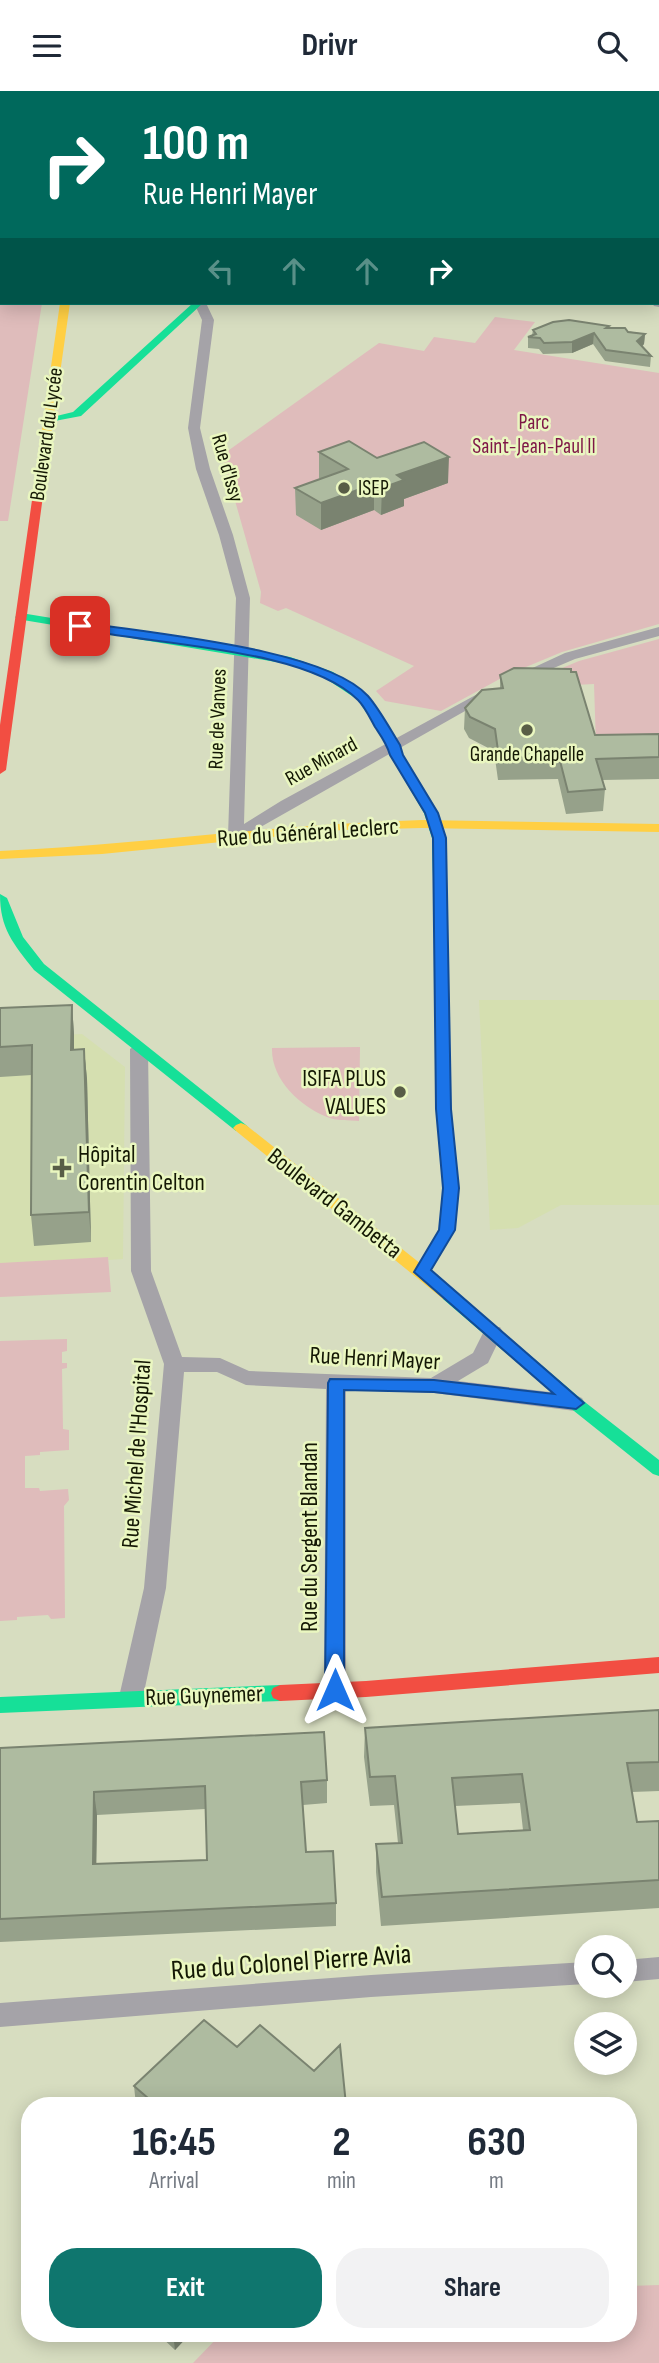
<!DOCTYPE html>
<meta charset="utf-8">
<style>
:root{--surface:#fff;--page:#f2f2f3;--text:#1f2937;--muted:#747a83;--accent:#0f766e}
body{margin:0;font-family:"Sofia Sans Condensed",sans-serif;background:var(--page);color:var(--text);height:100vh;display:flex;flex-direction:column;font-size:26px;white-space:nowrap}
*{box-sizing:border-box;margin:0}
p{font-size:23px;color:var(--muted)}
.icon{flex:none;width:38px;height:38px;fill:none;stroke:currentColor;stroke-width:2;stroke-linecap:round;stroke-linejoin:round}
.map{position:relative;flex:1;overflow:hidden}
.side{position:absolute;left:21px;top:2006px;width:616px;height:245px;display:flex;flex-direction:column;background:var(--surface);border-radius:28px;box-shadow:0 4px 18px #0003}
.side>*{flex:none}
.guide{position:absolute;left:0px;top:0px;width:660px;height:214px;box-shadow:0 4px 18px #0003;background:#00695c;color:#fff;overflow:hidden}
.fabs{position:absolute;left:574px;top:1844px;display:grid;gap:14px}
.fabs a{display:grid;place-items:center;width:63px;height:63px;border-radius:50%;background:var(--surface);box-shadow:0 4px 18px #0003;font-size:35px}
.pin{position:absolute;display:grid;place-items:center;width:60px;height:60px;color:#fff;margin:-30px;border-radius:14px;box-shadow:0 4px 10px #0006}
.me{position:absolute;width:77px;margin:-38px;rotate:0deg;stroke-linejoin:round;filter:drop-shadow(0 0 5px #0008)}
.turn{display:flex;align-items:center;gap:24px;height:147px;padding:0 28px;font-size:32px}
.turn .icon{width:91px;height:91px;stroke-width:2.5}
.turn b{display:block;font-size:49px;line-height:60px}
.lanes{display:flex;align-items:center;height:66px;padding:0 28px;background:#0003;justify-content:center;gap:35px;direction:ltr}
.lanes .off{opacity:.35}
.eta{display:flex;justify-content:space-evenly;align-items:center;height:119px;text-align:center}
.eta b{font-size:42px;font-weight:700;line-height:49px}
.primary-button{display:flex;gap:14px;margin-top:auto;padding:14px 28px}
.primary-button a{flex:1;height:80px;border-radius:28px;background:var(--accent);color:#fff;font-size:28px;font-weight:700;line-height:80px;text-align:center}
.primary-button a+a{background:var(--page);color:var(--text)}
header{display:flex;justify-content:space-between;align-items:center;height:91px;padding:0 28px;background:var(--surface);font-size:32px;font-weight:700}
.map>svg:first-child{display:block}
.built{fill:#d5dfb0}
.green{fill:#dfbcbb}
.lines{fill:none;stroke-linecap:round;stroke-linejoin:round}
.street{fill:#a5a3a8;fill-rule:evenodd}
.fast{fill:#16e098;fill-rule:evenodd}
.slow{fill:#ffcf43;fill-rule:evenodd}
.jam{fill:#f24e42;fill-rule:evenodd}
.wall{fill:#96a18a;fill-rule:evenodd}
.shaded-wall{fill:#7a8370}
.building{fill:#aebba0;stroke:#7a8370;stroke-width:2;fill-rule:evenodd}
.route{fill:#1a73e8;stroke:#114b97;stroke-width:2}
.poi-dot{fill:#585d46;stroke:#eaf7c0;stroke-width:2.5}
.labels{text-anchor:middle;stroke-width:5;stroke-linejoin:round;paint-order:stroke}
.far-park-label{font-size:21px;fill:#7e1746;stroke:#eaf7c0}
.far-street-label{font-size:21px;fill:#141804;stroke:#eaf7c0}
.far-poi-label{font-size:21px;fill:#141804;stroke:#eaf7c0;text-anchor:start}
.street-label{font-size:24px;fill:#141804;stroke:#eaf7c0}
.poi-label{font-size:24px;fill:#141804;stroke:#eaf7c0;text-anchor:end}
.near-street-label{font-size:28px;fill:#141804;stroke:#eaf7c0}
</style>
<header><svg class="icon" aria-label="menu" viewBox="0 0 24 24"><path d="M4 6h16M4 12h16M4 18h16"/></svg>Drivr<svg class="icon" aria-label="search" viewBox="0 0 24 24"><circle cx="10" cy="10" r="6"/><path d="M15 15l6 6"/></svg></header>
<div class="map">
<svg width="659" height="2272" viewBox="0 0 659 2272">
<rect width="100%" height="100%" fill="#d7ddc0"/>
<path class="built" d="M479 909H659V1114H561L518 1137 490 1139Z
M82 943 125 976 123 1168 0 1176V947Z"/>
<path class="green" d="M0 114 2 212H42L8 430H0Z
M495 226 535 231 514 259 659 282V533L562 561 507 584 441 620 385 610 376 600 414 575 286 517 278 520 260 512 261 501 222 364 379 252 424 260 434 246 475 252Z
M659 548V665L596 654 594 593 556 595 524 593 579 570Z
M360 956 359 1030C349 1029 336 1030 327 1026 299 1015 271 988 272 957Z
M108 1166 111 1201 0 1206V1172Z
M67 1248V1260L62 1261V1272H67V1277L62 1278 63 1338 69 1339V1359L40 1361V1364L25 1365V1397H39L40 1400 68 1398 69 1409 64 1415 65 1527 51 1528 48 1524 17 1526V1529L0 1530V1250Z
M659 2194V2272H193L222 2242H628V2195Z"/>
<g class="lines">
<path class="street" d="M242 0H252V2H242Z
M526 0H536L537 2H527Z
M659 111V119H658V111Z
M659 208V216L654 215 652 212H658Z
M194 212H206L214 229 200 337 210 378 233 444 250 507 244 733 281 710 483 600 488 599 495 603 236 750 228 745 236 507 219 444 196 378 188 337 202 229Z
M659 536V545L575 568 523 590H513L511 587 565 562Z
M139 952 148 958 151 1180 182 1266 220 1267 249 1280 431 1287 473 1262 486 1236H500L503 1241 488 1272 458 1290 575 1304 582 1307 585 1312 582 1317 575 1320 434 1302 346 1299V1599L343 1606 335 1608 327 1606 324 1599 326 1298 246 1294 217 1281H184L166 1497 143 1606 139 1613 131 1615 123 1613 119 1606 144 1497 164 1273 131 1180 130 958Z
M659 1866V1888L625 1891V1869Z
M586 1871V1893L371 1906 0 1936V1912L371 1884Z"/>
<path class="fast" d="M91 0H99V2H91Z
M658 63H659V69H658Z
M193 212H203L81 325 44 332V328L73 321Z
M21 522 290 566 333 581 366 603 400 654 402 664 438 722 446 747 447 786 440 790 433 786 432 747 424 722 390 664 388 654 358 609 325 587 288 573 17 528 15 526Z
M0 803 7 807 23 846 44 873 246 1034 249 1037 246 1040H236L34 879C13 852 0 838 0 803Z
M449 1198 455 1200 581 1308 659 1369V1385L653 1383 569 1316 443 1208 441 1204Z
M280 1594 287 1597 289 1602 287 1607 280 1610 0 1622V1606Z"/>
<path class="slow" d="M60 212H70L50 353 45 356 40 353Z
M422 729 659 733V741L422 737 342 739 102 763 0 768V760C141 753 281 733 422 729Z
M440 782 447 786 451 1018 455 1054 447 1059 439 1054 437 1018 433 786Z
M241 1032 246 1034 455 1200 457 1204 455 1208H443L236 1040 233 1037 236 1034Z"/>
<path class="jam" d="M45 350 50 353 6 679 0 683V634L40 353Z
M447 1049 455 1054 459 1097 455 1139 428 1185 422 1187 414 1181 439 1139 443 1097 439 1054Z
M659 1566V1582L366 1606 280 1610 273 1607 271 1602 273 1597 280 1594 366 1590Z"/>
</g>
<path class="wall" d="M609 237 645 243 644 253 642 256 651 265 650 276 605 270 593 253 572 262 543 263 539 258 528 257V246L532 244 533 239Z
M319 361 377 367 448 392 404 408V415L381 424 374 419 321 439 296 424 295 397 321 388 319 387Z
M571 581 595 644 659 643V688L602 689 605 698 603 720 566 723 558 688 498 689 494 660 469 647 464 638 465 617 500 597V584Z
M72 914 74 943V959L84 958 87 988 91 1151 34 1155 31 1124 32 984 0 986V917Z
M659 1619V1700L632 1701 637 1731 659 1730V1817L381 1835 376 1781V1753L398 1752 394 1714 370 1715 364 1666 365 1637ZM520 1712 523 1739 458 1743 455 1715Z
M0 1657 327 1689V1712L303 1714 306 1761 336 1812V1835L0 1851ZM205 1718 207 1769 96 1773 97 1724Z
M237 1956 346 2014H136L134 1995Z
M157 2242H191L175 2259Z"/>
<path class="shaded-wall" d="M594 242 593 253 572 262V251Z
M645 243 644 253 636 261 637 250Z
M449 366 448 392 404 408V415L381 424 382 397 397 384Z
M374 393V419L321 439V412Z
M72 914 74 943V989L71 959Z
M84 958 87 988 91 1151 89 1121Z
M94 1701 97 1724 96 1796 93 1773Z
M173 2242H191L175 2259Z"/>
<path class="building" d="M569 229 609 235 606 237H625L628 241 645 243 637 250 651 265 606 259 594 242 572 251 544 252 540 247 528 246 536 243 533 239 553 231Z
M349 350 377 367 424 351 449 366 397 384 404 389 382 397 374 393 321 412 295 397 348 378 319 361Z
M514 577 571 578V581H576L595 644 659 643V666L596 668 605 698 568 701 559 666 499 667 495 638 470 626 465 617 482 599 503 597 500 584Z
M72 914 71 959 84 958 89 1121 31 1124 32 954 0 956V917Z
M659 1619V1671L627 1672 637 1731 659 1730V1789L382 1806 376 1753 402 1752 395 1685 370 1686 365 1637ZM522 1683 530 1739 458 1743 452 1687Z
M324 1641 327 1689 301 1691 306 1761 333 1760 336 1812 0 1828V1657ZM205 1695 207 1769 93 1773 94 1701Z
M204 1929 237 1956 260 1934 314 1980 340 1954 346 2014H156L134 1995Z"/>
<path class="route" d="M80 531C146 542 325 557 368 605 380 619 390 638 400 654L403 664 438 722 446 747 451 1018 459 1097 455 1139 431 1179 584 1312 576 1318 434 1301 344 1299V1599L341 1605 335 1607 328 1605 325 1599 328 1292 330 1288 434 1289 554 1303 414 1181 439 1139 443 1097 436 1018 433 747 425 722 390 664C387 653 381 645 375 636 370 627 365 616 358 609 305 556 149 554 76 537L74 535Z"/>
<g class="poi-dot">
<circle cx="344" cy="397" r="7"/>
<circle cx="527" cy="639" r="7"/>
<circle cx="400" cy="1001" r="7"/>
<path d="M58.5 1066.5h7v7h7v7h-7v7h-7v-7h-7v-7h7z"/>
</g>
<g class="labels">
<g class="far-park-label">
<text x="534" y="338">Parc<tspan x="534" dy="24">Saint-Jean-Paul II</tspan></text>
</g>
<g class="far-street-label">
<text transform="translate(46 343) rotate(-82)" y="7">Boulevard du Lycée</text>
<text transform="translate(228 377) rotate(74)" y="7">Rue d'Issy</text>
<text transform="translate(217 628) rotate(-88)" y="7">Rue de Vanves</text>
<text transform="translate(321 670) rotate(-29)" y="7">Rue Minard</text>
</g>
<g class="far-poi-label">
<text x="358" y="404">ISEP</text>
<text x="527" y="670" text-anchor="middle">Grande Chapelle</text>
</g>
<g class="street-label">
<text transform="translate(308 741) rotate(-4)" y="8">Rue du Général Leclerc</text>
<text transform="translate(335 1112) rotate(38)" y="8">Boulevard Gambetta</text>
<text transform="translate(375 1267) rotate(3)" y="8">Rue Henri Mayer</text>
<text transform="translate(136 1363) rotate(-86)" y="8">Rue Michel de l'Hospital</text>
<text transform="translate(309 1446) rotate(-90)" y="8">Rue du Sergent Blandan</text>
<text transform="translate(204 1604) rotate(-2)" y="8">Rue Guynemer</text>
</g>
<g class="poi-label">
<text x="386" y="995">ISIFA PLUS<tspan x="386" dy="28">VALUES</tspan></text>
<text x="78" y="1071" text-anchor="start">Hôpital<tspan x="78" dy="28">Corentin Celton</tspan></text>
</g>
<g class="near-street-label">
<text transform="translate(291 1870) rotate(-4)" y="10">Rue du Colonel Pierre Avia</text>
</g>
</g>
</svg>
<div class="fabs">
<a><svg class="icon" aria-label="search" viewBox="0 0 24 24"><circle cx="10" cy="10" r="6"/><path d="M15 15l6 6"/></svg></a>
<a><svg class="icon" aria-label="layers" viewBox="0 0 24 24"><path d="M12 4l9 5-9 5-9-5zM3 14l9 5 9-5"/></svg></a>
</div>
<div class="pin" style="left:80px;top:535px;background:#d93025"><svg class="icon" aria-label="arrive" viewBox="0 0 24 24"><path d="M6 21V4h12l-3 4 3 4H6"/></svg></div>
<svg class="me" style="left:335px;top:1599px" viewBox="-20 -20 40 40"><path d="M0-17L14 15 0 8-14 15z" fill="#1a73e8" stroke="#fff" stroke-width="4"/></svg>
<div class="guide">
<div class="turn"><svg class="icon" aria-label="right" viewBox="0 0 24 24"><path d="M7 20v-9h11M14 6l5 5-5 5"/></svg><div><b>100 m</b>Rue Henri Mayer</div></div>
<div class="lanes"><svg class="icon off" aria-label="left" viewBox="0 0 24 24"><path d="M17 20v-9H6M10 6l-5 5 5 5"/></svg><svg class="icon off" aria-label="ahead" viewBox="0 0 24 24"><path d="M12 20V5M6 11l6-6 6 6"/></svg><svg class="icon off" aria-label="ahead" viewBox="0 0 24 24"><path d="M12 20V5M6 11l6-6 6 6"/></svg><svg class="icon" aria-label="right" viewBox="0 0 24 24"><path d="M7 20v-9h11M14 6l5 5-5 5"/></svg></div>
</div>
<section class="side">
<div class="eta">
<div><b>16:45</b><p>Arrival</p></div>
<div><b>2</b><p>min</p></div>
<div><b>630</b><p>m</p></div>
</div>
<div class="primary-button"><a>Exit</a><a>Share</a></div>
</section>
</div>
